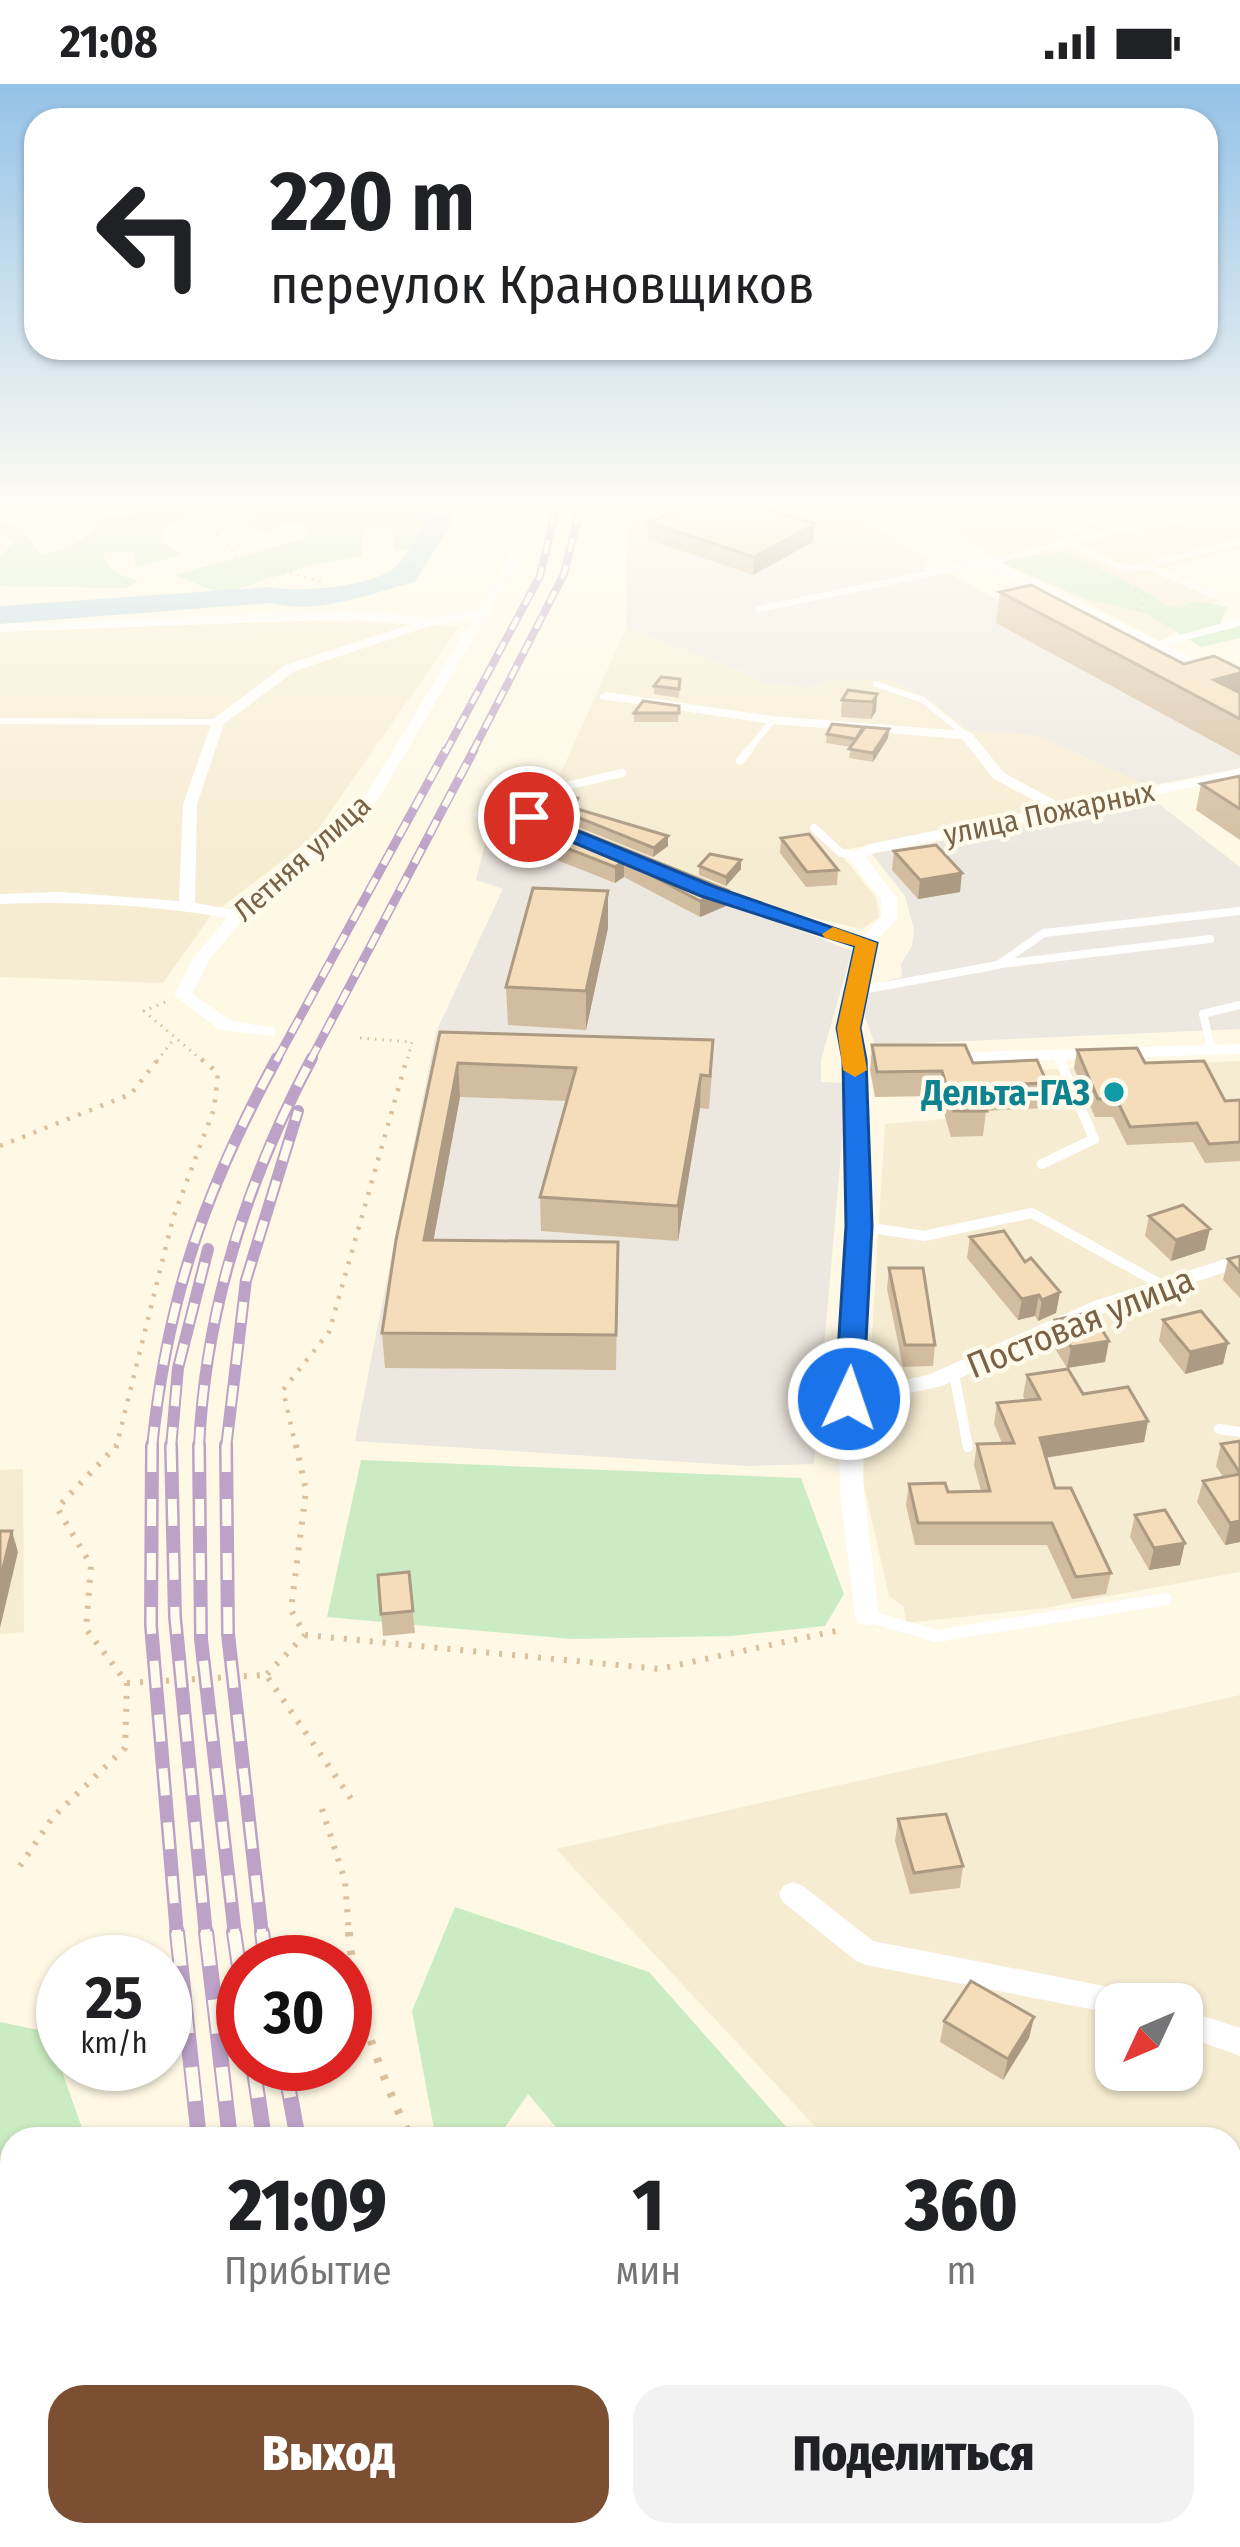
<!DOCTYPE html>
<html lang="ru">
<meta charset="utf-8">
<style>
:root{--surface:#fff;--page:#f2f2f2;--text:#202124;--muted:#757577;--accent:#7d4f32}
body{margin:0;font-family:"Fira Sans Condensed",sans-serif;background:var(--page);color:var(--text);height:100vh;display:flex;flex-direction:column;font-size:45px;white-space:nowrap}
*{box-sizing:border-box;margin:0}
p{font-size:39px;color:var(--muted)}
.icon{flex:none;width:66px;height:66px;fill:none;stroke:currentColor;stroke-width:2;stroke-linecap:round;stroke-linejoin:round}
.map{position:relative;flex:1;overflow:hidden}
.sheet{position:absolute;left:0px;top:2043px;width:1242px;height:420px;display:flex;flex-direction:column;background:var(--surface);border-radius:36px 36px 0 0;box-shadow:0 3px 9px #0004}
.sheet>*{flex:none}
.hud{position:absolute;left:24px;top:24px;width:1194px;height:252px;border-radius:36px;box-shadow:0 3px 9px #0004;background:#fff;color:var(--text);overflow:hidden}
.needle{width:78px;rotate:226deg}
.buttons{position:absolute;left:1095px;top:1899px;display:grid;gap:24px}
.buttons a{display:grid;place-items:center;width:108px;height:108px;border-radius:24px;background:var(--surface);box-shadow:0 3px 9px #0004;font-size:60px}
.speed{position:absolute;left:36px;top:1851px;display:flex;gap:24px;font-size:60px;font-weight:700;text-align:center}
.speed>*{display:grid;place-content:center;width:156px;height:156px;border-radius:50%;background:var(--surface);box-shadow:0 3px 9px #0004;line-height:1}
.speed small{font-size:30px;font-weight:400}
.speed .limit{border:18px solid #d22;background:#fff;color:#111}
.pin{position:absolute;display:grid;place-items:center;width:102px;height:102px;color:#fff;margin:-51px;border:6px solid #fff;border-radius:50%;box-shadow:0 3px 12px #0007}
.me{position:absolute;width:132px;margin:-66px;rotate:3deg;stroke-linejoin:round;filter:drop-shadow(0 0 9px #0008)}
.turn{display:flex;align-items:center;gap:42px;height:252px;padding:0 48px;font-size:54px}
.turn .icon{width:156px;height:156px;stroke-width:2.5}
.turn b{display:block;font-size:84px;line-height:102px}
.eta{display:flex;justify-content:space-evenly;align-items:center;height:204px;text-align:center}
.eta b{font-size:72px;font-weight:800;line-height:84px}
.button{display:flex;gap:24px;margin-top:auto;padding:24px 48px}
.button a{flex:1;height:138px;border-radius:36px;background:var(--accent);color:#fff;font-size:48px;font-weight:800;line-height:138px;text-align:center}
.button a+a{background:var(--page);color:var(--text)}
.status{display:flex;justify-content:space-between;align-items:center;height:84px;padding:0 60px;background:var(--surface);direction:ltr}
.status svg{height:33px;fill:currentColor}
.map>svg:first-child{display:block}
.residential{fill:#f6ecd2;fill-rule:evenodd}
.industrial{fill:#ede8df}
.green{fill:#cbecc2}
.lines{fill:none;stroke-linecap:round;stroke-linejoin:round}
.river{fill:#b7d8e8;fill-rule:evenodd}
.path-far3{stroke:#dac09d;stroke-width:3;stroke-dasharray:1.5 6;stroke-linecap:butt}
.path-far2{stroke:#dac09d;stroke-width:4.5;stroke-dasharray:3 9;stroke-linecap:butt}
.path-far1{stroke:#dac09d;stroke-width:6;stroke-dasharray:3 10;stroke-linecap:butt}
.path{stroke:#dac09d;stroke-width:8;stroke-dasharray:4.5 14;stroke-linecap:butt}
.service-far3{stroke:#fff;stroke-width:6}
.service-far2{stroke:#fff;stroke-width:8}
.service-far1{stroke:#fff;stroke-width:10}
.service{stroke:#fff;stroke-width:12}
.minor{fill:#fff;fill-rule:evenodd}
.secondary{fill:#fff;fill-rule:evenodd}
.rail-far4-casing{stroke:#bda2c8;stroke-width:8}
.rail-far3-casing{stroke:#bda2c8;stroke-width:9}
.rail-far2-casing{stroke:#bda2c8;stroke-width:12}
.rail-far1-casing{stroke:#bda2c8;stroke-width:14}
.rail-casing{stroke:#bda2c8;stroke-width:16}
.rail-far4{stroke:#fffbec;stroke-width:4.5;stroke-dasharray:14;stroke-linecap:butt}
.rail-far3{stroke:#fffbec;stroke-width:6;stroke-dasharray:16;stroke-linecap:butt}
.rail-far2{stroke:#fffbec;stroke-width:8;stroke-dasharray:21;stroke-linecap:butt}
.rail-far1{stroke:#fffbec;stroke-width:9;stroke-dasharray:27;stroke-linecap:butt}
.rail{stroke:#fffbec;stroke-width:12;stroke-dasharray:34;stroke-linecap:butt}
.wall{fill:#d3bda0}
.shaded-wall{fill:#ac9a82}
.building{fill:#f5dcba;stroke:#ac9a82;stroke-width:3}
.route{fill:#1a73e8;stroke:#114b97;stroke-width:3}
.slow{fill:#f59e0b}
.culture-dot{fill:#0f9aa8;stroke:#fffbec;stroke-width:4.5}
.labels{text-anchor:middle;stroke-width:9;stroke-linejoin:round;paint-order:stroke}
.far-street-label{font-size:30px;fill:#786248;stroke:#fffbec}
.culture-label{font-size:36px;font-weight:bold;fill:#0d838f;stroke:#fffbec;text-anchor:end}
.street-label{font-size:36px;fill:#786248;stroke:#fffbec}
</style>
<div class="status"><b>21:08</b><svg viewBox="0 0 49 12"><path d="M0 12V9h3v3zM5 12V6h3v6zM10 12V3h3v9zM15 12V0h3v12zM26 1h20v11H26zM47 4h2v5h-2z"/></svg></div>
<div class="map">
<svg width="1240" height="2463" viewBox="0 0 1240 2463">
<rect width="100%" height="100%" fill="#fef8e4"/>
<path class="residential" d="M905 424H1239L1213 432 1240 445V464L1161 485 1218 516 1162 558Z
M224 533 459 543 312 754 211 831 163 899 0 893V539Z
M626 544 742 587 761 598 808 604 834 596H891L930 616 971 647 1035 651 1149 702 1070 722 838 767 876 814 879 833 862 845 779 826 541 733Z
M1240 977V1488L1044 1524 906 1539 904 1523 889 1512 863 1397 885 1040 985 1032 972 989Z
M23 1385 24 1548 0 1550V1386Z
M1240 1611V2289L1230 2287V2055H827L556 1765ZM1116 1920H1182V1986H1116Z"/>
<path class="industrial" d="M627 424H841L929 475 923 485 935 491 948 489 1240 645V684L1149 702 1035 651 971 647 930 616 891 596H834L808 604 761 598 742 587 626 544Z
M1155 717 1240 783V945L875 961 860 918 868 902 902 893 901 880 912 862 914 846 905 812 872 770Z
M490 740 557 751 852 867 821 976V998L847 999 814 1380 748 1382 355 1357 436 948 503 805 476 796Z"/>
<path class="green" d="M145 424H425L427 427 416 463 395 467 392 445 368 444 362 451V472L308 482 222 510 175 491 303 455 311 442 289 437 269 448 242 442 256 432C224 413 192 429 162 444L160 458 184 470 136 483 133 467 103 469C107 487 122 492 138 497L126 504 0 502V474L14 457 0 450V436L23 446 41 471C68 464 89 458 101 433L142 429Z
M1064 468 1154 511 1163 521 1180 524C1193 513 1212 520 1228 523L1220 539 1240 542V554L1201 563 1146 529 1089 516 1003 480V476Z
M361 1376 801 1394 844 1510 825 1542 731 1552 571 1555 327 1533Z
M455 1823 649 1888 797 2055H566L528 2010 497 2055 435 2050 412 1927Z
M0 1938 48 1948 86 2055H12V2113L0 2120Z
M1230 2168 1240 2180V2385L1230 2387Z
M12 2221V2451H40L42 2463H0V2222Z
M726 2451H1172L1170 2463H732Z"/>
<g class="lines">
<path class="river" d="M428 424H454L453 436 415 498C367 510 320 531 270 519L0 540V522L270 503C299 509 364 503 390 487 404 479 426 440 428 424Z"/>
<path class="path-far3" d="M139 424C179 432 222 438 239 480L233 488 292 489 320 498 321 510 329 514
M1128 502 1147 511 1136 529
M165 918 144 927 203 977
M360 954 412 958 407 977
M157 977 173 956"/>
<path class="path-far2" d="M0 1062 131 1010 159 974
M116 1364 173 1134 214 1025 218 989 200 974
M296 1364 283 1306 329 1248 407 974"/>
<path class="path-far1" d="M296 1361 306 1406 291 1526 305 1551
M305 1551 659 1585 845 1545
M267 1590 305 1551
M127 1599 266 1591 354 1719
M322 1725 345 1797 349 1851
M20 1782 53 1733 125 1664 127 1599 86 1545 91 1481 57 1424 117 1361"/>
<path class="path" d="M349 1848C354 1920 380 1990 411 2055
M694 2451 703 2463"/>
<path class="service-far3" d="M1023 424 1071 447 1067 458 1126 486 1240 458
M1071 447 1101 433 1098 424
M1146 481 1212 511
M759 525 985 478
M876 600 923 616 966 651
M0 637 218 638
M746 669 773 636"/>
<path class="service-far2" d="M740 677 749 666
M478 731 529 733 545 707 622 689
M814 744 841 769 859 771
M1001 880 1210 855
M857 907 998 881 1044 849 1240 827
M1212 966 1203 930 1240 921
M1058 971 1060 977"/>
<path class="service-far1" d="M1042 1080 1094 1055 1059 974
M859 1142 924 1152 1032 1129 1160 1200
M954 1290 968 1363
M1219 1345 1240 1348"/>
<path class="service" d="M867 1532 937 1552 1166 1515"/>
<path class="minor" d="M516 424H528L526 458 521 475 372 725 244 834 210 875 192 910 231 937 275 944V952L220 946 174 911 194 873 227 834C152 821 76 817 0 820V810L61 808 179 817 183 720 213 635 285 581 412 540 353 535 0 548V540L353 527 431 534 477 526C502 488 514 470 516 424ZM472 535 361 719 235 826 195 819 197 720 224 640 295 587 433 541Z
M1231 424H1240V429L1114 450 985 482 979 478 1114 444Z
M1240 534V542L1155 564 1149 560Z
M606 608 773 632 966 647 971 648 1004 689 1064 721 1240 685V693L874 769 866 773 897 815V834L874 860 857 944 864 977 869 1142 861 1305 928 1291 1092 1218 1240 1170V1183L1106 1228 942 1302 860 1320 864 1408 879 1532 876 1539 867 1541 858 1539 855 1532 840 1408 838 1315 849 1142 846 977 839 944 857 862 787 842 694 805 696 802H708L799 836 863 853 881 833V815L850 777 854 768 869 760 1048 724 994 695 962 655 773 640 601 615 599 612Z
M1240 960V970L947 979 938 974 947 969Z
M793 1798 803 1802 873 1857 1130 1907 1140 1911 1145 1920H1116V1930L866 1881 856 1877 783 1818 779 1810 783 1802Z
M1182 1925 1240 1944V1972L1182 1951Z"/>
<path class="secondary" d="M871 424H891L1240 598V611Z"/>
<defs>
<path id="rail-far4" d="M445 669 540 492 556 424
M472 669 564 490 580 424"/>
<path id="rail-far3" d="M276 977 446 666
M310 977 474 666"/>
<path id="rail-far2" d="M152 1364C167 1213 205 1106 277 974
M171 1364 178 1284 208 1165
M199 1364C205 1224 247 1096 312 974
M226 1364 246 1196 298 1027"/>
<path id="rail-far1" d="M152 1361 151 1541 177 1851
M171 1361 175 1533 206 1851
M199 1361 201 1555 235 1851
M226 1361 228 1550 262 1851"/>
<path id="rail" d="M177 1848 199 2055
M206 1848 230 2055
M234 1848 243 1910
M262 1848 266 1878
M253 1980 264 2055
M284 1980 298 2055
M256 2451 259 2463
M294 2451 298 2463
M351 2451 355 2463
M395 2451 399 2463"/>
</defs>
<use href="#rail-far4" class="rail-far4-casing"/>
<use href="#rail-far3" class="rail-far3-casing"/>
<use href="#rail-far2" class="rail-far2-casing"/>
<use href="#rail-far1" class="rail-far1-casing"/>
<use href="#rail" class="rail-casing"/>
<use href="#rail-far4" class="rail-far4"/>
<use href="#rail-far3" class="rail-far3"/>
<use href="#rail-far2" class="rail-far2"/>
<use href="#rail-far1" class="rail-far1"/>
<use href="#rail" class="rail"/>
</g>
<path class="wall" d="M648 438 813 458 753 491 647 455Z
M1000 508 1184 580 1240 585V672L996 539Z
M680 595 679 614 654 610V602Z
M877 610 876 627 871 635 841 633 842 616Z
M679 622 678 638H634V629Z
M889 645 888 654 873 678 849 674 851 663 826 659 827 650Z
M1240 692V756L1196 726 1201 700Z
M578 714 577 725 668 762 653 773 548 731 547 721Z
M510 742 727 806 726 822 700 833 624 793 615 799 511 758Z
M781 754 838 786 837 801 806 803 780 769Z
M894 767 960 808 918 815 892 786Z
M699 782 741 785 726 802 699 791Z
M608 807V844L586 946 508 941 506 903Z
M440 948 712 989 709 1025 700 1024 678 1157 541 1147 540 1113 567 1017 460 1013 433 1157 618 1158 616 1286 385 1284 382 1249Z
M872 961 973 979 1047 999 1043 1024 986 1027 983 1052 951 1053 939 1012 875 1013 870 986Z
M1077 966 1145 979 1225 1017 1240 1016V1077L1205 1079 1193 1058 1127 1061 1113 1033H1095L1074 984Z
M1149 1132 1205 1166 1171 1177 1145 1152Z
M970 1153 1025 1178 1060 1208 1056 1229 1038 1237 1035 1232 1018 1236 967 1174Z
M1240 1172V1214L1223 1196 1228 1175Z
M889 1184 935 1261 933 1282 903 1283 887 1205Z
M1055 1236 1105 1278 1067 1284 1051 1258Z
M1163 1236 1228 1259 1223 1280 1185 1290 1159 1257Z
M1027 1291 1083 1310 1148 1337 1144 1358 1046 1374 1055 1404 1111 1489 1106 1510 1072 1515 1047 1461H915L906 1421 909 1400 948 1408 981 1407 974 1381 977 1360 1002 1359 994 1340 997 1319 1025 1316 1023 1312Z
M1240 1357V1458L1225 1461 1197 1418 1203 1397 1223 1393 1216 1382 1221 1360Z
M1135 1431 1180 1481 1149 1486 1130 1453Z
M409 1488 415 1549 383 1552 378 1491Z
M898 1735 963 1782 960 1804 910 1810 895 1757Z
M1034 1933 1029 1954 1003 1996 940 1958 944 1937Z"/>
<path class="shaded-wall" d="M815 440 813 458 753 491 754 473Z
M1240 589V611L1214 596Z
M877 610 876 627 871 635 873 618Z
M889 645 888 654 873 678V669Z
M668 752V762L653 773 654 764Z
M741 776V785L726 802V793Z
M624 777V793L615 799V783Z
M962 789 960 808 918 815 920 796Z
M727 806 726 822 700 833V817Z
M608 807V844L586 946V907Z
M458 979 460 1013 427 1191 424 1156Z
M701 991 700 1024 678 1157V1122Z
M1210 1145 1205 1166 1171 1177 1176 1156Z
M1060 1208 1056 1229 1038 1237 1042 1216Z
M1039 1211 1035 1232 1018 1236 1022 1215Z
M1109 1257 1105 1278 1067 1284 1071 1263Z
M1228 1259 1223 1280 1185 1290 1190 1268Z
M1148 1337 1144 1358 1036 1375 1040 1354Z
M1240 1437V1458L1225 1461 1230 1439Z
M12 1447 18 1468 0 1544V1496Z
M1185 1459 1180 1481 1149 1486 1154 1464Z
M1034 1933 1029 1954 1003 1996 1008 1975Z"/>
<path class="building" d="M688 424H763L815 440 754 473 648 438Z
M1031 501 1184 580 1214 572 1240 585V589L1214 596 1240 609V635L1000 508Z
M661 593 680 595 679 605 654 602Z
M848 606 877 610 873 618 842 616Z
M643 617 679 622V629H634Z
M832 640 863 643 856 655 827 650Z
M865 643 889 645 873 669 849 665Z
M1240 692V725L1201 700Z
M552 712 578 714 574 724 668 752 654 764 547 721Z
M540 731 727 806 700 817 624 777 615 783 510 742Z
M809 750 838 786 807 788 781 754Z
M936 761 962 789 920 796 894 767Z
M710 770 741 776 726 793 699 782Z
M533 804 608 807 586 907 506 903Z
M440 948 713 956 710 992 701 991 678 1122 540 1113 576 984 458 979 424 1156 618 1158 616 1251 382 1249 396 1156Z
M872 961H965L973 979 1037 976 1047 999 979 1002 987 1027H954L942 987 877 988Z
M1137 964 1145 979 1204 977 1225 1017 1240 1016V1058L1209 1060 1197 1039 1130 1043 1116 1014 1098 1015 1077 966Z
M1183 1121 1210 1145 1176 1156 1149 1132Z
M1004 1147 1025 1178 1031 1174 1060 1208 1042 1216 1039 1211 1022 1215 970 1153Z
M1240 1172V1188L1228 1175Z
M889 1184H923L935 1261H905Z
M1201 1227 1228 1259 1190 1268 1163 1236Z
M1091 1228 1109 1257 1071 1263 1055 1236Z
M1068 1285 1083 1310 1128 1303 1148 1337 1040 1354 1055 1404H1071L1111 1489 1076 1493 1052 1439H918L909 1400 945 1399 948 1408 990 1407 977 1360 1014 1359 997 1319 1040 1315 1027 1291Z
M1240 1357V1389L1221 1360Z
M1240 1390V1437L1230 1439 1203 1397Z
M1165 1426 1185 1459 1154 1464 1135 1431Z
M0 1447H12L0 1496Z
M409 1488 413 1527 381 1530 378 1491Z
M946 1730 963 1782 914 1789 898 1735Z
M971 1897 1034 1933 1008 1975 944 1937Z"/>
<linearGradient id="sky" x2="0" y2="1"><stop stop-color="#94c2e8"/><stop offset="0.55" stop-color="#fffcf3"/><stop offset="1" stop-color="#fffcf3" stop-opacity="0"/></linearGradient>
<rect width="1240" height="768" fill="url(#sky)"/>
<path class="route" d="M529 727 715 803 877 859 860 944 866 976 872 1142 863 1315 859 1321H839L835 1315 846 1142 843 976 837 944 855 862 701 812 522 737 519 733Z"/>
<path class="slow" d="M833 843 877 859 860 944 867 986 855 993 843 986 837 944 855 862 825 854 822 850Z"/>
<circle class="culture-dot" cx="1114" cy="1008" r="12"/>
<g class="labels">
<g class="far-street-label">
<text transform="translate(1049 729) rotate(-12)" y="10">улица Пожарных</text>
<text transform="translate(302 774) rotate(-42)" y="10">Летняя улица</text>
</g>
<g class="culture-label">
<text x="1090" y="1021">Дельта-ГАЗ</text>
</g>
<g class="street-label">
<text transform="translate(1080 1238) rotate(-22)" y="13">Постовая улица</text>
</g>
</g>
</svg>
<div class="buttons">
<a><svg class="needle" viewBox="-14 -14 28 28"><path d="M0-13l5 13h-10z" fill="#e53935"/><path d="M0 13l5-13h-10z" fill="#757577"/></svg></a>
</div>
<div class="speed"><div>25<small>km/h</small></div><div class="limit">30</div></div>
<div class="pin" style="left:529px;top:733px;background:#d93025"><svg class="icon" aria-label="arrive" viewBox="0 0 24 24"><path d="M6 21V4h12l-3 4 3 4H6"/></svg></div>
<svg class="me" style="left:849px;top:1315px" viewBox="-20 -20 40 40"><circle r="17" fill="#1a73e8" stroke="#fff" stroke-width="3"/><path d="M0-11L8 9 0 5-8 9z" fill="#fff"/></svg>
<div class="hud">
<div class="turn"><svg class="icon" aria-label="left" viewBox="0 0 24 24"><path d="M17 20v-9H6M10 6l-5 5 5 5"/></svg><div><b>220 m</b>переулок Крановщиков</div></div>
</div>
<section class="sheet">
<div class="eta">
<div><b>21:09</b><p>Прибытие</p></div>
<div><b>1</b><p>мин</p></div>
<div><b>360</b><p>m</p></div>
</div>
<div class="button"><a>Выход</a><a>Поделиться</a></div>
</section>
</div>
